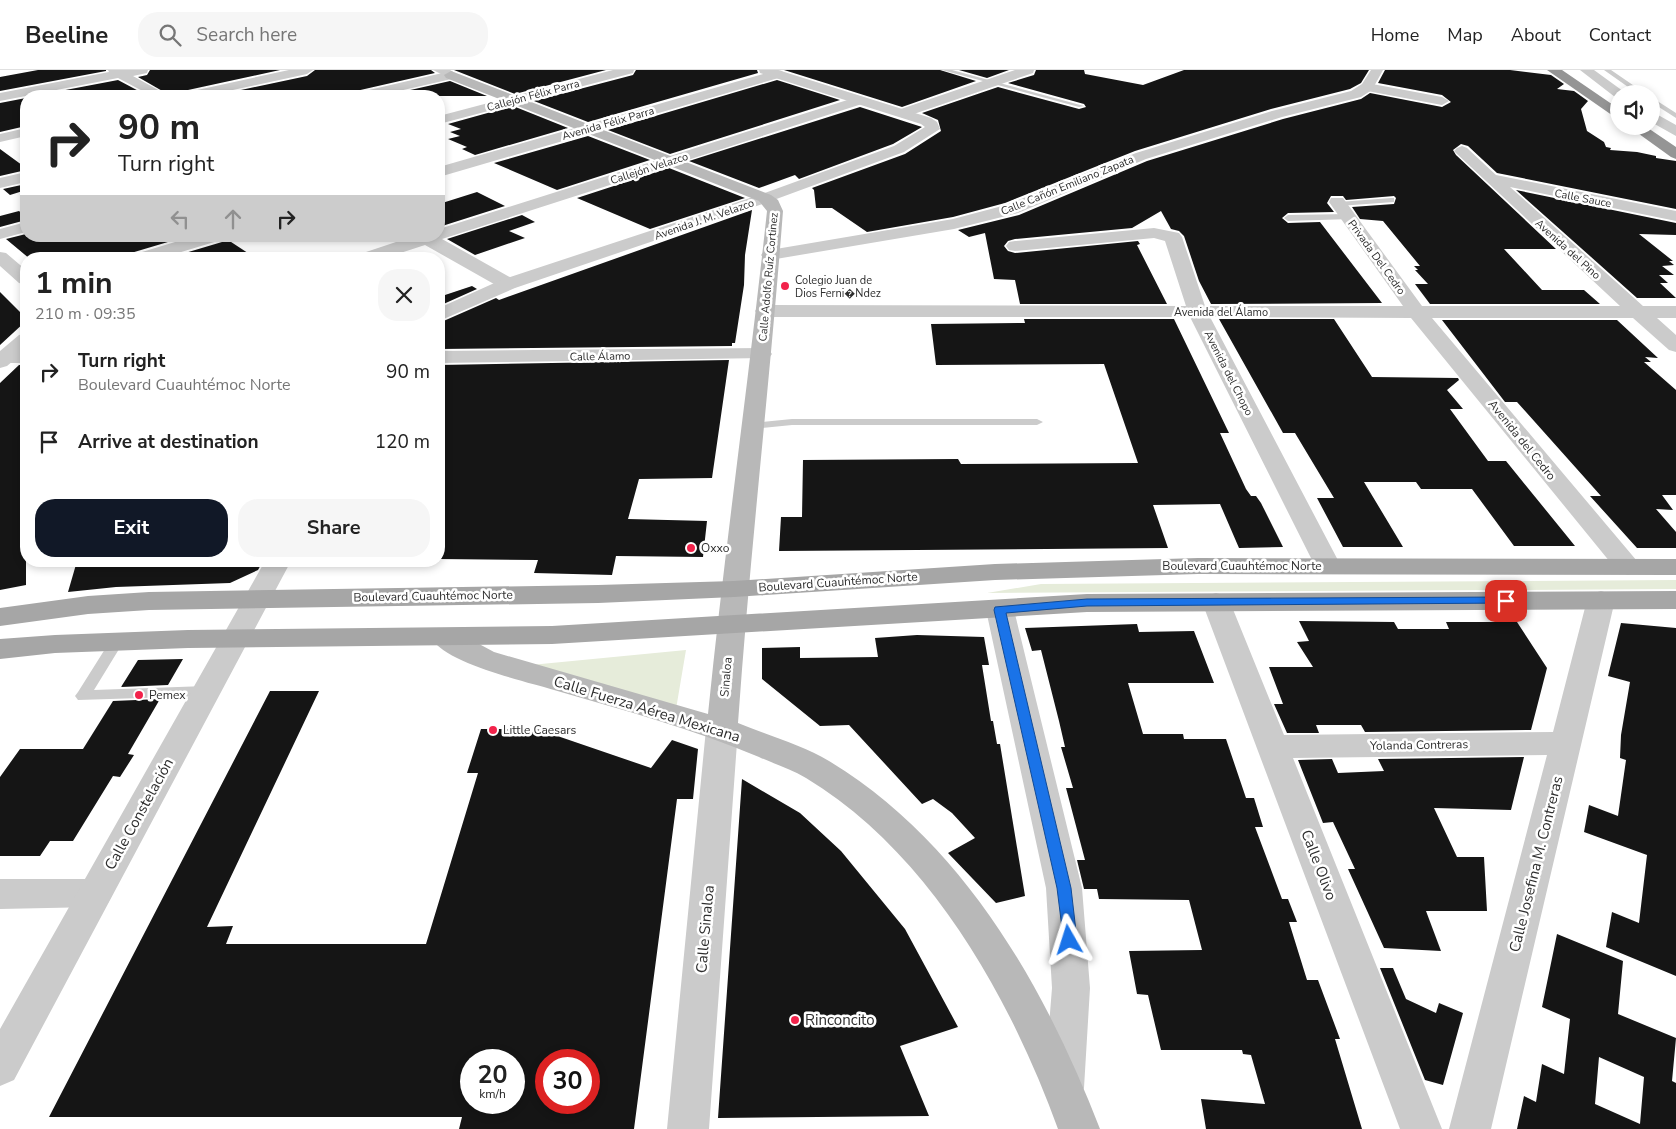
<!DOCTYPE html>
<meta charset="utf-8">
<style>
:root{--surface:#fff;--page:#f6f6f6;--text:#222;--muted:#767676;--line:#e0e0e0;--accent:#111827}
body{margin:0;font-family:"Nunito Sans",sans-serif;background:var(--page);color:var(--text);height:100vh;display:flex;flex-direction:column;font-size:19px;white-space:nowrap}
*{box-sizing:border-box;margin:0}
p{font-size:16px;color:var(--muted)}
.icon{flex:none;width:28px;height:28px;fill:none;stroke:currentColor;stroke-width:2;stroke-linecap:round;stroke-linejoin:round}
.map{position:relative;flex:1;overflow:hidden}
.drawer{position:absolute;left:20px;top:182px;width:425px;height:315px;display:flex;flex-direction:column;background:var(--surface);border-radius:20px;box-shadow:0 2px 8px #0003}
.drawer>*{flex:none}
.guide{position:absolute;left:20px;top:20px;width:425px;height:152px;border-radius:20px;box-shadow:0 2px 8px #0003;background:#fff;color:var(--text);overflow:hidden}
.buttons{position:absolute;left:1610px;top:15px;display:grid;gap:10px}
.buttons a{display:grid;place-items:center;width:50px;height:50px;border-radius:50%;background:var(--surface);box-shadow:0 2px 8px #0003;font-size:25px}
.speed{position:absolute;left:460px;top:979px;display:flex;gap:10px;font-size:25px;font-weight:700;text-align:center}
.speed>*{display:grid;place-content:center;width:65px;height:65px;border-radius:50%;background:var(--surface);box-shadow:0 2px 8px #0003;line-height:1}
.speed small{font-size:12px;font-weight:400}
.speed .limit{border:8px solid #d22;background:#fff;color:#111}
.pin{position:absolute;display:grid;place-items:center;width:42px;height:42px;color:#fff;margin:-21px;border-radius:10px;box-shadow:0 2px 8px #0006}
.me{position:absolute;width:55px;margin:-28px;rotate:354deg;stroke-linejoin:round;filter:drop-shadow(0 0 4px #0008)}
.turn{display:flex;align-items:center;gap:18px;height:105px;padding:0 15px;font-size:22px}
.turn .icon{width:65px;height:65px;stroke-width:2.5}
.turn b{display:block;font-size:35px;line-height:42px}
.lanes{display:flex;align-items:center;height:48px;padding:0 15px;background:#0003;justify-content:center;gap:25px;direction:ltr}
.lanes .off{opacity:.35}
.round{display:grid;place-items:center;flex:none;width:52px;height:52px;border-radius:20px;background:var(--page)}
.summary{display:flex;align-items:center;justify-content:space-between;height:85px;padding:0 15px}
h1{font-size:30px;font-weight:700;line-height:38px}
.action{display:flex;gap:10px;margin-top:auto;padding:10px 15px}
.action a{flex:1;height:58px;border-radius:20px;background:var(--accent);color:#fff;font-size:20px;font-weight:700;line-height:58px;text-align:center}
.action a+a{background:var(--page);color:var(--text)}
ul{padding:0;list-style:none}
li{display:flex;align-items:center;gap:15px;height:70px;padding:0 15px}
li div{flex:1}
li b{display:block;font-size:19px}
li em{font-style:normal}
header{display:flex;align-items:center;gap:30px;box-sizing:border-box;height:70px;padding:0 25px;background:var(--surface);border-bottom:1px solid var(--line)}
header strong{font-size:24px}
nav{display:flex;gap:28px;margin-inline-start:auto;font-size:18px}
.search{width:350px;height:45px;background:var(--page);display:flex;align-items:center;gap:12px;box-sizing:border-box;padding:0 18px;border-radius:20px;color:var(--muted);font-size:19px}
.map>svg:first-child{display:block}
.green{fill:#e6ecda}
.building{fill:#151515;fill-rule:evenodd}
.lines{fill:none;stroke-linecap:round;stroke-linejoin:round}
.service{fill:#cbcbcb;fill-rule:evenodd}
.minor{fill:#cbcbcb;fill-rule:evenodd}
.tertiary{fill:#cbcbcb;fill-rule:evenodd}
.secondary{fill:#b8b8b8;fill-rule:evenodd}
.primary{fill:#a6a6a6;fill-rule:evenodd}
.motorway{fill:#959595;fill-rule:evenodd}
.route{fill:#1a73e8;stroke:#114b97}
.poi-dot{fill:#f2234b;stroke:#fff;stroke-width:2}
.labels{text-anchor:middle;stroke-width:5;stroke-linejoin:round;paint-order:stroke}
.far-street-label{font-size:11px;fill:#2e2e2e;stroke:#fff}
.far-poi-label{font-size:11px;fill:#2e2e2e;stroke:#fff;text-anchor:start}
.street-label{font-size:12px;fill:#2e2e2e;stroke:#fff}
.poi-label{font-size:12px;fill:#2e2e2e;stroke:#fff;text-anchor:start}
.near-street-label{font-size:15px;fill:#2e2e2e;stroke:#fff}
.near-poi-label{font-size:15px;fill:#2e2e2e;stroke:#fff;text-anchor:start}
</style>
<header>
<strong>Beeline</strong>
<div class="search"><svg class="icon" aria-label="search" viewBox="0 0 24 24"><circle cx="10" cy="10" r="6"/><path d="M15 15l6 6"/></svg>Search here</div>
<nav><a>Home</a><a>Map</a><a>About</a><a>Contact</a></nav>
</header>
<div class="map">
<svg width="1676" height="1059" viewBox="0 0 1676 1059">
<rect width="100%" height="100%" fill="#fff"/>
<path class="green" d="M1676 510V519L987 523 1041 514Z
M686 580 675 645 510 597Z"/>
<path class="building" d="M38 0H106V1L0 21V7Z
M150 0H280L188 20 179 26H171L138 7 147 5Z
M315 0H431L435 3 356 21 352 26H213L307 6Z
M454 0H606L515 24Z
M636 0H757L758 3 588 52 534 31 633 5Z
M784 0H940L976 11 902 37Z
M959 0H1009L987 8Z
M1036 0H1084L1085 4 1143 15 1184 0H1369L1361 13 1350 19 1271 39 1135 81 1005 133 953 147 867 162 832 138H816L814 120 812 118 905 84 941 61 938 50 922 43 998 17 1079 39 1086 37 1084 34 1008 13 1034 5Z
M1385 0H1510L1551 5 1564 14 1557 19 1574 21 1588 31 1581 39 1587 61 1604 72 1606 77 1611 78 1610 80 1637 82 1656 86V88L1676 91V139L1497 103 1468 76 1461 74 1453 80 1456 85 1556 179H1504L1542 220H1584L1600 234H1430L1415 214H1428L1415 200H1418L1414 196H1420L1383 151 1360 149 1352 137 1394 134 1396 128 1394 126 1346 130 1343 126H1331L1327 133 1334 142 1288 143 1282 148 1288 153 1320 152 1382 233 1211 234 1199 211 1184 166 1179 161 1171 159 1161 141 1132 158 1015 169 1008 171 1004 176 1008 181 1015 183 1138 171 1140 174 1137 175 1167 234H1020L1015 210 994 209 985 163 969 167 958 160 1019 145 1147 91 1283 49 1361 29 1370 23 1442 37 1451 32 1442 25 1378 13Z
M118 10 148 26H34Z
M777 10 840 30 670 84 608 60Z
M450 11 487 26H384Z
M26 28V56L0 62V33Z
M513 36 568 58 475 85 462 79 467 77 448 69 460 66 450 62 461 59 448 54Z
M860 37 922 57 893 74 799 109 795 105 759 118 689 91Z
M588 66 650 90 557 120 494 93Z
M0 79 26 98V100L0 106Z
M669 98 745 128 650 159 577 128Z
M26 114V120L10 125 3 119Z
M1516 120 1676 153V165L1639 164 1673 191H1669L1674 195 1662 196 1674 205H1659L1668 213H1660L1676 228H1637Z
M477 122 505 136 439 157V134Z
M752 140 745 185 744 215 735 273H732V276L439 279V253L496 228 499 230Z
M19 141 26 147V150L0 157V146Z
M522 145 535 152 509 161 525 168 475 185 447 169Z
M26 164V166H188L131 183 127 189H30L6 169Z
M225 168 257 189H165L222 172Z
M472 216 477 219 439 236V227Z
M0 222 26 248V251L0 275Z
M1024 249H1174L1229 363H1220L1246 419 1251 426H1256L1261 433 1283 477 1239 478 1220 434 1153 435 1168 478 779 481 781 447H802L803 390 958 389 961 394 1138 393 1104 294 936 295 931 254 1025 253Z
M1219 249H1334L1372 307 1458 308 1459 310 1447 320 1463 339H1450L1488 391H1506L1575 476H1514L1472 419H1421L1416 412H1364L1403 477H1343L1317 428H1334L1295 363H1283Z
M1442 250H1617L1658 288 1645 287 1651 292H1644L1676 320V425H1662L1673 440 1656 439 1676 462V478H1637L1590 426H1601L1517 332H1505Z
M729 290 712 408 639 409 628 449 707 451 703 487 616 486 612 505 534 503 538 490 439 489V295Z
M19 295H26V515L0 520V313Z
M77 491H263L258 500 230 513 116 517 68 522Z
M1299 551 1394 552 1398 559H1449L1446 552H1517L1547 598 1531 660 1365 662 1361 655H1316L1319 663H1287L1274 634H1283L1269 597H1313L1297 572 1309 571Z
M1621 553 1676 558V906L1606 877 1612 842 1639 853 1647 785 1584 762 1589 735 1618 746 1626 690 1620 688 1621 665 1630 612 1608 606Z
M1137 554 1139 562 1194 561 1214 613H1128L1143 664H1183L1184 669H1226L1246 728H1254L1263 757H1255L1282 829H1288L1297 852H1289L1307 910H1318L1340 969H1335L1362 1059H1206L1201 1029 1265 1034 1251 985 1243 984 1242 980H1161L1148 925 1137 924 1129 881 1202 880 1189 830 1099 829 1097 819H1084L1077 790H1085L1066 718H1073L1061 677H1065L1059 651 1041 580 1032 581 1025 558Z
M917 565 984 567 989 595H982L991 651H993L997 674H1000L1025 826 996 833 948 783 975 768 952 743 933 729 922 734 849 655 820 656 762 609V578L800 577V588L878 587 875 568Z
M183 589 168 615 121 617 138 590Z
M270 621H319L207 857 233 856 226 874H426L478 703H467L481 659H537L651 698 672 670 698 679 693 729H677L634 1059H459L462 1047H49ZM471 990H514V1032H471ZM546 990H589V1032H546Z
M160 629 128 684 134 685 120 707 113 706 73 771H50L40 786H0V707L20 679H83L113 631Z
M1524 687 1511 740 1434 738 1457 787H1484L1487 841H1426L1441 881 1384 878 1348 799H1355L1333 752 1323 753 1298 690 1332 689 1338 703 1384 701 1378 689Z
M742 709 800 743 841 781 905 859 958 957 900 976 929 1046 718 1048Z
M1557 864 1623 891 1618 944 1676 968 1672 1011 1676 1013V1059H1517L1524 1026 1536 1032 1542 994 1564 1004 1570 949 1542 937ZM1599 987 1644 1007 1640 1054 1595 1034Z
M1380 898H1393L1406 929 1436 943 1439 933 1463 943 1443 1015 1425 1010Z"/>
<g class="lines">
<path class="service" d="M942 0H952L1084 36 1079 37Z
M1604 0H1611L1646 24H1638Z
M1651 27 1676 43V48L1651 32Z
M1391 128H1394V132L1339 136 1335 134 1339 132Z
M1348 144 1352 147 1351 149 1288 151 1284 148 1288 145Z
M792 349H1037L1043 352 1037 355H792L753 359 747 356 753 353Z
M117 566 124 571 94 620 206 616 211 617 214 621 211 625 206 626 78 630 75 626 78 622 112 568Z"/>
<path class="minor" d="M108 0H148L147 3 133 6 169 26H152L118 8 0 31V23L109 2Z
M289 0H313L307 4 205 26H181L188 22Z
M433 0H450L458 5 451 9Z
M613 0H634L633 3 439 54V46Z
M777 0 782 1 784 4 782 7 439 107V97Z
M1015 0H1034L1033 3 908 46 903 47 896 43 898 40Z
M1580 0H1594L1627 24H1619V28L1615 27Z
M1367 13 1442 27 1449 31 1442 35 1362 20 1360 17Z
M860 26 867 30 865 33 442 169 515 210 517 214 515 218H501L425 175 382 189H354L357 185 414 166H439V159Z
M1651 41 1676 55V66L1651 52Z
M26 58V66L0 72V64Z
M1462 76 1467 78 1496 105 1676 141V151L1510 117 1643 236H1676V248H1657L1676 265V282L1669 280 1633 248H1432L1637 491 1641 497 1637 503 1628 505 1619 503 1411 248 1210 247 1341 496 1337 502 1328 504 1319 502 1315 496 1190 247H765L758 245 755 241 758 237 765 235 1186 236 1165 171 1154 168 1015 181 1009 180 1006 176 1009 172 1015 171 1154 158 1179 163 1182 167 1205 236H1403L1329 132 1331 128H1343L1422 236H1620L1457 84 1454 81 1457 78Z
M26 152V162L0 169V159Z
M195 166H224L221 170 158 189H129L132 185Z
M0 182 6 183 26 200V215L19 213 0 196Z
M26 263V280L7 296 0 298V281L19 265Z
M1601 521 1611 524 1615 530 1491 1059H1449L1547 685 1293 688 1442 1059H1400L1202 532 1206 526 1216 523 1226 526 1230 532 1284 665 1553 662 1587 530 1591 524Z
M1000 531 1010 534 1014 540 1082 818 1090 918 1084 1018 1078 1032 1064 1037 1050 1032 1044 1018 1052 918 1046 818 986 540 990 534Z
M722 648 733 651 738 659 709 1059H667L706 659 711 651Z
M0 809H95L108 813 113 823 108 833 95 837 0 839Z"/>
<path class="tertiary" d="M759 0H778L931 48 937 52 940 59 904 82 771 131 515 218 439 251V238L501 210 759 125 894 76 925 57 921 54 760 3Z
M1371 0H1383L1372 20 1361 27 1282 47 1146 89 1018 143 954 159 770 190 764 189 761 185 764 181 770 180 953 149 1006 135 1136 83 1272 41 1351 21 1362 14Z
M451 1 458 5 456 8 377 26H354L356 23Z
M26 102V112L0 118V108Z
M762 278 769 280 772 284 769 288 439 293V281Z
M0 281H26V293H0Z
M265 491H291L14 1010 0 1016V959Z"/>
<path class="secondary" d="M451 1 771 125 778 130 783 141C770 312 750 482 738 653 767 665 803 675 829 691 963 772 1045 917 1100 1059H1058C1010 927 929 782 806 708 791 699 774 694 759 687 693 659 623 640 554 620 524 611 447 594 431 568L435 561 445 559 455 561 494 582 708 644C725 476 749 309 767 141L759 131 446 8 444 5Z"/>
<path class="primary" d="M1198 488 1676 489V505L1198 504 995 510 734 527 598 533 149 540 88 544 0 556V538L88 526 149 522 598 515 734 511 995 494Z
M1676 521V539L1087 542 552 574 188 578 55 583 0 589V569L55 565 188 560 552 556 1087 524Z"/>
<path class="motorway" d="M1547 0H1562L1619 39V50Z
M1628 56H1645L1676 77V89L1671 87Z"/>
</g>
<path class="route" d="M1506 527 1512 531 1510 533 1087 536 1006 543 1071 818 1077 870 1074 874 1069 876 1064 874 1057 818 994 540 995 537 1087 529Z"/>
<g class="poi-dot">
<circle cx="785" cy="216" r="5"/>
<circle cx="691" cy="478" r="5"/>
<circle cx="139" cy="625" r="5"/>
<circle cx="493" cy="660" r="5"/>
<circle cx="795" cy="950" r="5"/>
</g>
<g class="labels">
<g class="far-street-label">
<text transform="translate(533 25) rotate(-15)" y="4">Callejón Félix Parra</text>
<text transform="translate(608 53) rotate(-16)" y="4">Avenida Félix Parra</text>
<text transform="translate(649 98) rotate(-18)" y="4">Callejón Velazco</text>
<text transform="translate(1067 115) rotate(-22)" y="4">Calle Cañón Emiliano Zapata</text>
<text transform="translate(1583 128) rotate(11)" y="4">Calle Sauce</text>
<text transform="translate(704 149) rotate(-19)" y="4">Avenida J. M. Velazco</text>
<text transform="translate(1568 179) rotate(42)" y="4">Avenida del Pino</text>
<text transform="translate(1377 187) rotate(54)" y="4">Privada Del Cedro</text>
<text transform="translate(768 207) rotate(-85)" y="4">Calle Adolfo Ruíz Cortinez</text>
<text x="1221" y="246">Avenida del Álamo</text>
<text transform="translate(600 286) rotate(-1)" y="4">Calle Álamo</text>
<text transform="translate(1229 303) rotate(63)" y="4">Avenida del Chopo</text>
</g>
<g class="far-poi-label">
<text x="795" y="214">Colegio Juan de<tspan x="795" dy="13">Dios Ferni�Ndez</tspan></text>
</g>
<g class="street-label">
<text transform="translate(1522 370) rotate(51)" y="4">Avenida del Cedro</text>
<text x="1242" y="500">Boulevard Cuauhtémoc Norte</text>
<text transform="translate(838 512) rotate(-4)" y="4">Boulevard Cuauhtémoc Norte</text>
<text transform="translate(433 526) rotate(-1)" y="4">Boulevard Cuauhtémoc Norte</text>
<text transform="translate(726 607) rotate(-85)" y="4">Sinaloa</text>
<text transform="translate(1419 675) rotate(-1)" y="4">Yolanda Contreras</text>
</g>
<g class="poi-label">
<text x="701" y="482">Oxxo</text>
<text x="149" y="629">Pemex</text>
<text x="503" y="664">Little Caesars</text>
</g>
<g class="near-street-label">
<text transform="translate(647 639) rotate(17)" y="5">Calle Fuerza Aérea Mexicana</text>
<text transform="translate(139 744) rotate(-61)" y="5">Calle Constelación</text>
<text transform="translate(1536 794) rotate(-76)" y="5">Calle Josefina M. Contreras</text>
<text transform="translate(1319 795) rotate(69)" y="5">Calle Olivo</text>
<text transform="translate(705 859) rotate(-85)" y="5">Calle Sinaloa</text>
</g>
<g class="near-poi-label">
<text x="805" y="955">Rinconcito</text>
</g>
</g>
</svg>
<div class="buttons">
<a><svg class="icon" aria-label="sound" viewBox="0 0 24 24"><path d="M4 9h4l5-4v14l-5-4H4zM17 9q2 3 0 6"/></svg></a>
</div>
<div class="speed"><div>20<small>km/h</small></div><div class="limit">30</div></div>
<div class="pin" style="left:1506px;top:531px;background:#d93025"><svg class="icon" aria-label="arrive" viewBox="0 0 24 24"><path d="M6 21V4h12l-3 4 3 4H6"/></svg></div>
<svg class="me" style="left:1069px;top:870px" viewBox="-20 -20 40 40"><path d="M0-17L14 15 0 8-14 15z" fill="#1a73e8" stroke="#fff" stroke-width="4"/></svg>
<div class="guide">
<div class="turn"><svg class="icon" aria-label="right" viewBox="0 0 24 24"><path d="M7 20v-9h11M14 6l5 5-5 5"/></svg><div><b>90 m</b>Turn right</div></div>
<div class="lanes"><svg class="icon off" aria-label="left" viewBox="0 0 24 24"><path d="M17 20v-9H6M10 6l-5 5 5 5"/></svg><svg class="icon off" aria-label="ahead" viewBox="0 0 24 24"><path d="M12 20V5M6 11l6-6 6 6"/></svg><svg class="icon" aria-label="right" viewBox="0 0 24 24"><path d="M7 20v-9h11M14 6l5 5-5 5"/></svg></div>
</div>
<section class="drawer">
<div class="summary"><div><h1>1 min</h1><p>210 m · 09:35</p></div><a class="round"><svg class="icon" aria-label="close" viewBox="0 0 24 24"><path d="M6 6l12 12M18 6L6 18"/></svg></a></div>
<ul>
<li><svg class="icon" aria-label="right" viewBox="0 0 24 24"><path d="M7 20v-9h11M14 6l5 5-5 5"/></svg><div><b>Turn right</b><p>Boulevard Cuauhtémoc Norte</p></div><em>90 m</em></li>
<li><svg class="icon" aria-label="arrive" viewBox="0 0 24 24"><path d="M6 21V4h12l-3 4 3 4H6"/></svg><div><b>Arrive at destination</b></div><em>120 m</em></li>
</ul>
<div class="action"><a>Exit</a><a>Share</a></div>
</section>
</div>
